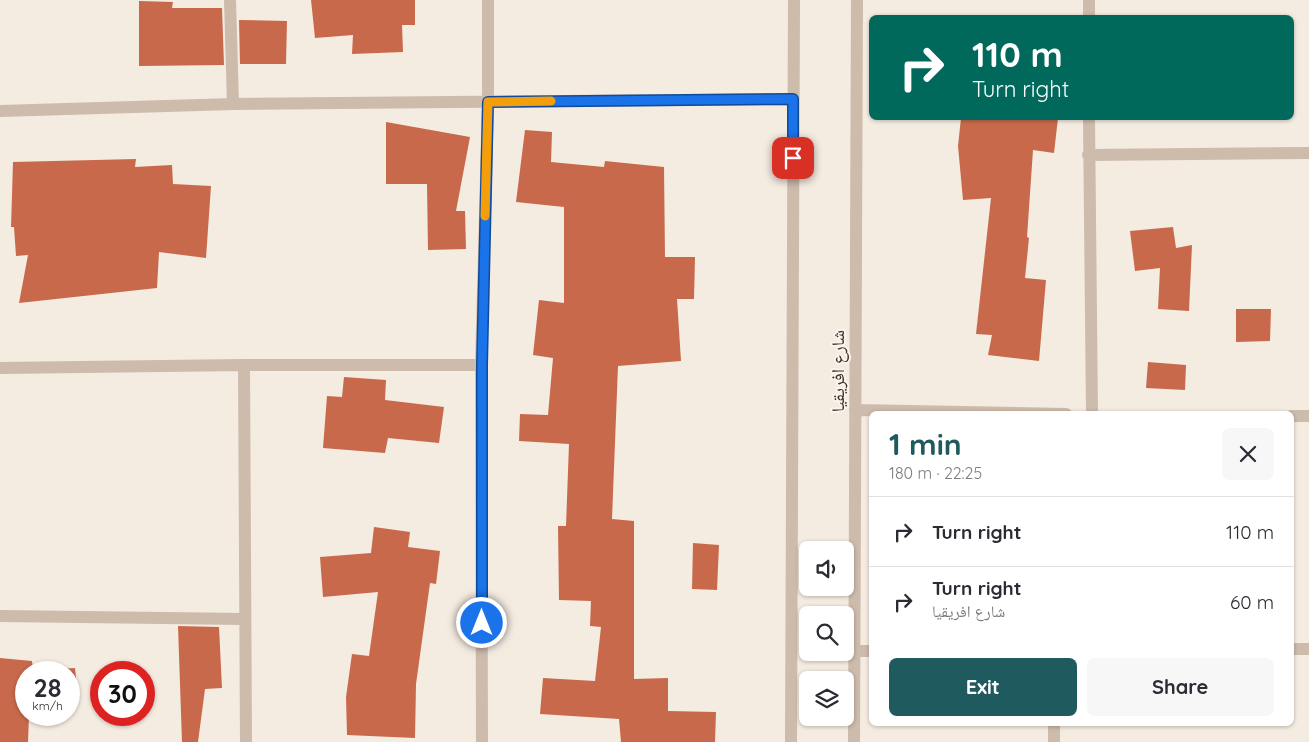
<!DOCTYPE html>
<meta charset="utf-8">
<style>
:root{--surface:#fff;--page:#f7f7f7;--text:#2b2b33;--muted:#7c7c81;--line:#e1e1e2;--accent:#1f5a5e}
body{margin:0;font-family:Quicksand,"Noto Naskh Arabic",sans-serif;background:var(--page);color:var(--text);height:100vh;display:flex;flex-direction:column;font-size:19px;white-space:nowrap}
*{box-sizing:border-box;margin:0}
p{font-size:16px;color:var(--muted)}
.icon{flex:none;width:28px;height:28px;fill:none;stroke:currentColor;stroke-width:2;stroke-linecap:round;stroke-linejoin:round}
.map{position:relative;flex:1;overflow:hidden}
.sheet{position:absolute;left:869px;top:411px;width:425px;height:315px;display:flex;flex-direction:column;background:var(--surface);border-radius:8px;box-shadow:0 1px 4px #0004}
.sheet>*{flex:none}
.hud{position:absolute;left:869px;top:15px;width:425px;height:105px;border-radius:8px;box-shadow:0 1px 4px #0004;background:#00695c;color:#fff;overflow:hidden}
.buttons{position:absolute;left:799px;top:541px;display:grid;gap:10px}
.buttons a{display:grid;place-items:center;width:55px;height:55px;border-radius:8px;background:var(--surface);box-shadow:0 1px 4px #0004;font-size:25px}
.speed{position:absolute;left:15px;top:661px;display:flex;gap:10px;font-size:25px;font-weight:700;text-align:center}
.speed>*{display:grid;place-content:center;width:65px;height:65px;border-radius:50%;background:var(--surface);box-shadow:0 1px 4px #0004;line-height:1}
.speed small{font-size:12px;font-weight:400}
.speed .limit{border:8px solid #d22;background:#fff;color:#111}
.pin{position:absolute;display:grid;place-items:center;width:42px;height:42px;color:#fff;margin:-21px;border-radius:10px;box-shadow:0 2px 8px #0006}
.me{position:absolute;width:55px;margin:-28px;rotate:0deg;stroke-linejoin:round;filter:drop-shadow(0 0 4px #0008)}
.turn{display:flex;align-items:center;gap:18px;height:105px;padding:0 20px;font-size:22px}
.turn .icon{width:65px;height:65px;stroke-width:2.5}
.turn b{display:block;font-size:35px;line-height:42px}
.round{display:grid;place-items:center;flex:none;width:52px;height:52px;border-radius:8px;background:var(--page)}
.overview{display:flex;align-items:center;justify-content:space-between;height:85px;padding:0 20px}
h1{font-size:30px;font-weight:800;line-height:38px;color:var(--accent)}
.primary-button{display:flex;gap:10px;margin-top:auto;padding:10px 20px}
.primary-button a{flex:1;height:58px;border-radius:8px;background:var(--accent);color:#fff;font-size:20px;font-weight:800;line-height:58px;text-align:center}
.primary-button a+a{background:var(--page);color:var(--text)}
ul{padding:0;list-style:none}
li{display:flex;align-items:center;gap:15px;height:70px;padding:0 20px;border-top:1px solid var(--line)}
li div{flex:1}
li b{display:block;font-size:19px}
li em{font-style:normal}
.map>svg:first-child{display:block}
.building{fill:#c8694b}
.lines{fill:none;stroke-linecap:round;stroke-linejoin:round}
.minor{stroke:#cdbbac;stroke-width:12}
.route-casing{stroke:#114b97;stroke-width:12}
.route{stroke:#1a73e8;stroke-width:9}
.slow{stroke:#f59e0b;stroke-width:9}
.labels{text-anchor:middle;stroke-width:4;stroke-linejoin:round;paint-order:stroke}
.street-label{font-size:18px;fill:#3b302b;stroke:#fbf5ee}
</style>
<div class="map">
<svg width="1309" height="742" viewBox="0 0 1309 742">
<rect width="100%" height="100%" fill="#f4ebe1"/>
<path class="building" d="M311 0H415V25H402L403 52 352 54 353 35 315 38Z
M139 1 173 2 172 8H222L224 65 139 66Z
M239 20 287 21 286 64H240Z
M961 118H1058L1054 153 1033 150 1027 237 1029 238 1025 278 1046 280 1039 361 988 355 992 335 976 334 991 198 963 200 958 146Z
M386 122 470 137 456 211H465L466 249 428 250 427 184H386Z
M525 130 552 132 551 162 604 167 605 161 664 167 665 257H695L694 299H677L681 361 618 366 612 519 634 521V679L668 678V711L716 712 715 742H621L619 719 540 714 543 678 595 681 601 627 590 626 591 601 559 600 558 526H566L569 444 519 441 520 414 548 415 553 358 533 355 539 300 564 303V207L516 202Z
M136 159 135 167 172 165 173 184 211 186 206 258 159 252 157 288 19 303 28 255 16 256 14 227H11L13 162Z
M1173 227 1176 248 1192 245 1189 311 1158 309 1160 268 1135 271 1130 231Z
M1236 309H1271L1270 341 1236 342Z
M1148 362 1186 365 1185 390 1146 388Z
M344 377 386 380 385 400 444 407 439 443 388 438 385 453 323 448 327 396 342 397Z
M374 527 410 532 408 547 440 551 436 584 430 583 416 684 415 738 347 735 346 697 352 654 369 656 378 592 323 597 320 557 371 553Z
M693 543 719 545 717 590 692 589Z
M178 626 219 627 222 688 205 689 198 742H182Z
M0 658 32 661 33 671 75 668 78 697 69 698V672H26V715H29L28 742H0Z"/>
<g class="lines">
<path class="minor" d="M230 0 233 104
M1089 18V0
M0 111 233 104 793 99
M1089 118 1092 414
M1088 155 1309 153
M244 365 246 742
M0 368 244 365H481
M855 410 1066 414
M1291 416H1309
M0 616 245 619
M1291 649H1309
M854 651H871
M1054 724V742
M482 742 481 365 488 102V0
M791 742 794 0
M854 742 857 0"/>
</g>
<g class="lines">
<defs>
<path id="route" d="M482 623V365L488 102 793 99V158"/>
</defs>
<use href="#route" class="route-casing"/>
<use href="#route" class="route"/>
<path class="slow" d="M485 216 488 102 551 101"/>
</g>
<g class="labels">
<g class="street-label">
<text transform="translate(838 371) rotate(-90)" y="6">شارع افريقيا</text>
</g>
</g>
</svg>
<div class="buttons">
<a><svg class="icon" aria-label="sound" viewBox="0 0 24 24"><path d="M4 9h4l5-4v14l-5-4H4zM17 9q2 3 0 6"/></svg></a>
<a><svg class="icon" aria-label="search" viewBox="0 0 24 24"><circle cx="10" cy="10" r="6"/><path d="M15 15l6 6"/></svg></a>
<a><svg class="icon" aria-label="layers" viewBox="0 0 24 24"><path d="M12 4l9 5-9 5-9-5zM3 14l9 5 9-5"/></svg></a>
</div>
<div class="speed"><div>28<small>km/h</small></div><div class="limit">30</div></div>
<div class="pin" style="left:793px;top:158px;background:#d93025"><svg class="icon" aria-label="arrive" viewBox="0 0 24 24"><path d="M6 21V4h12l-3 4 3 4H6"/></svg></div>
<svg class="me" style="left:482px;top:623px" viewBox="-20 -20 40 40"><circle r="17" fill="#1a73e8" stroke="#fff" stroke-width="3"/><path d="M0-11L8 9 0 5-8 9z" fill="#fff"/></svg>
<div class="hud">
<div class="turn"><svg class="icon" aria-label="right" viewBox="0 0 24 24"><path d="M7 20v-9h11M14 6l5 5-5 5"/></svg><div><b>110 m</b>Turn right</div></div>
</div>
<section class="sheet">
<div class="overview"><div><h1>1 min</h1><p>180 m · 22:25</p></div><a class="round"><svg class="icon" aria-label="close" viewBox="0 0 24 24"><path d="M6 6l12 12M18 6L6 18"/></svg></a></div>
<ul>
<li><svg class="icon" aria-label="right" viewBox="0 0 24 24"><path d="M7 20v-9h11M14 6l5 5-5 5"/></svg><div><b>Turn right</b></div><em>110 m</em></li>
<li><svg class="icon" aria-label="right" viewBox="0 0 24 24"><path d="M7 20v-9h11M14 6l5 5-5 5"/></svg><div><b>Turn right</b><p>شارع افريقيا</p></div><em>60 m</em></li>
</ul>
<div class="primary-button"><a>Exit</a><a>Share</a></div>
</section>
</div>
